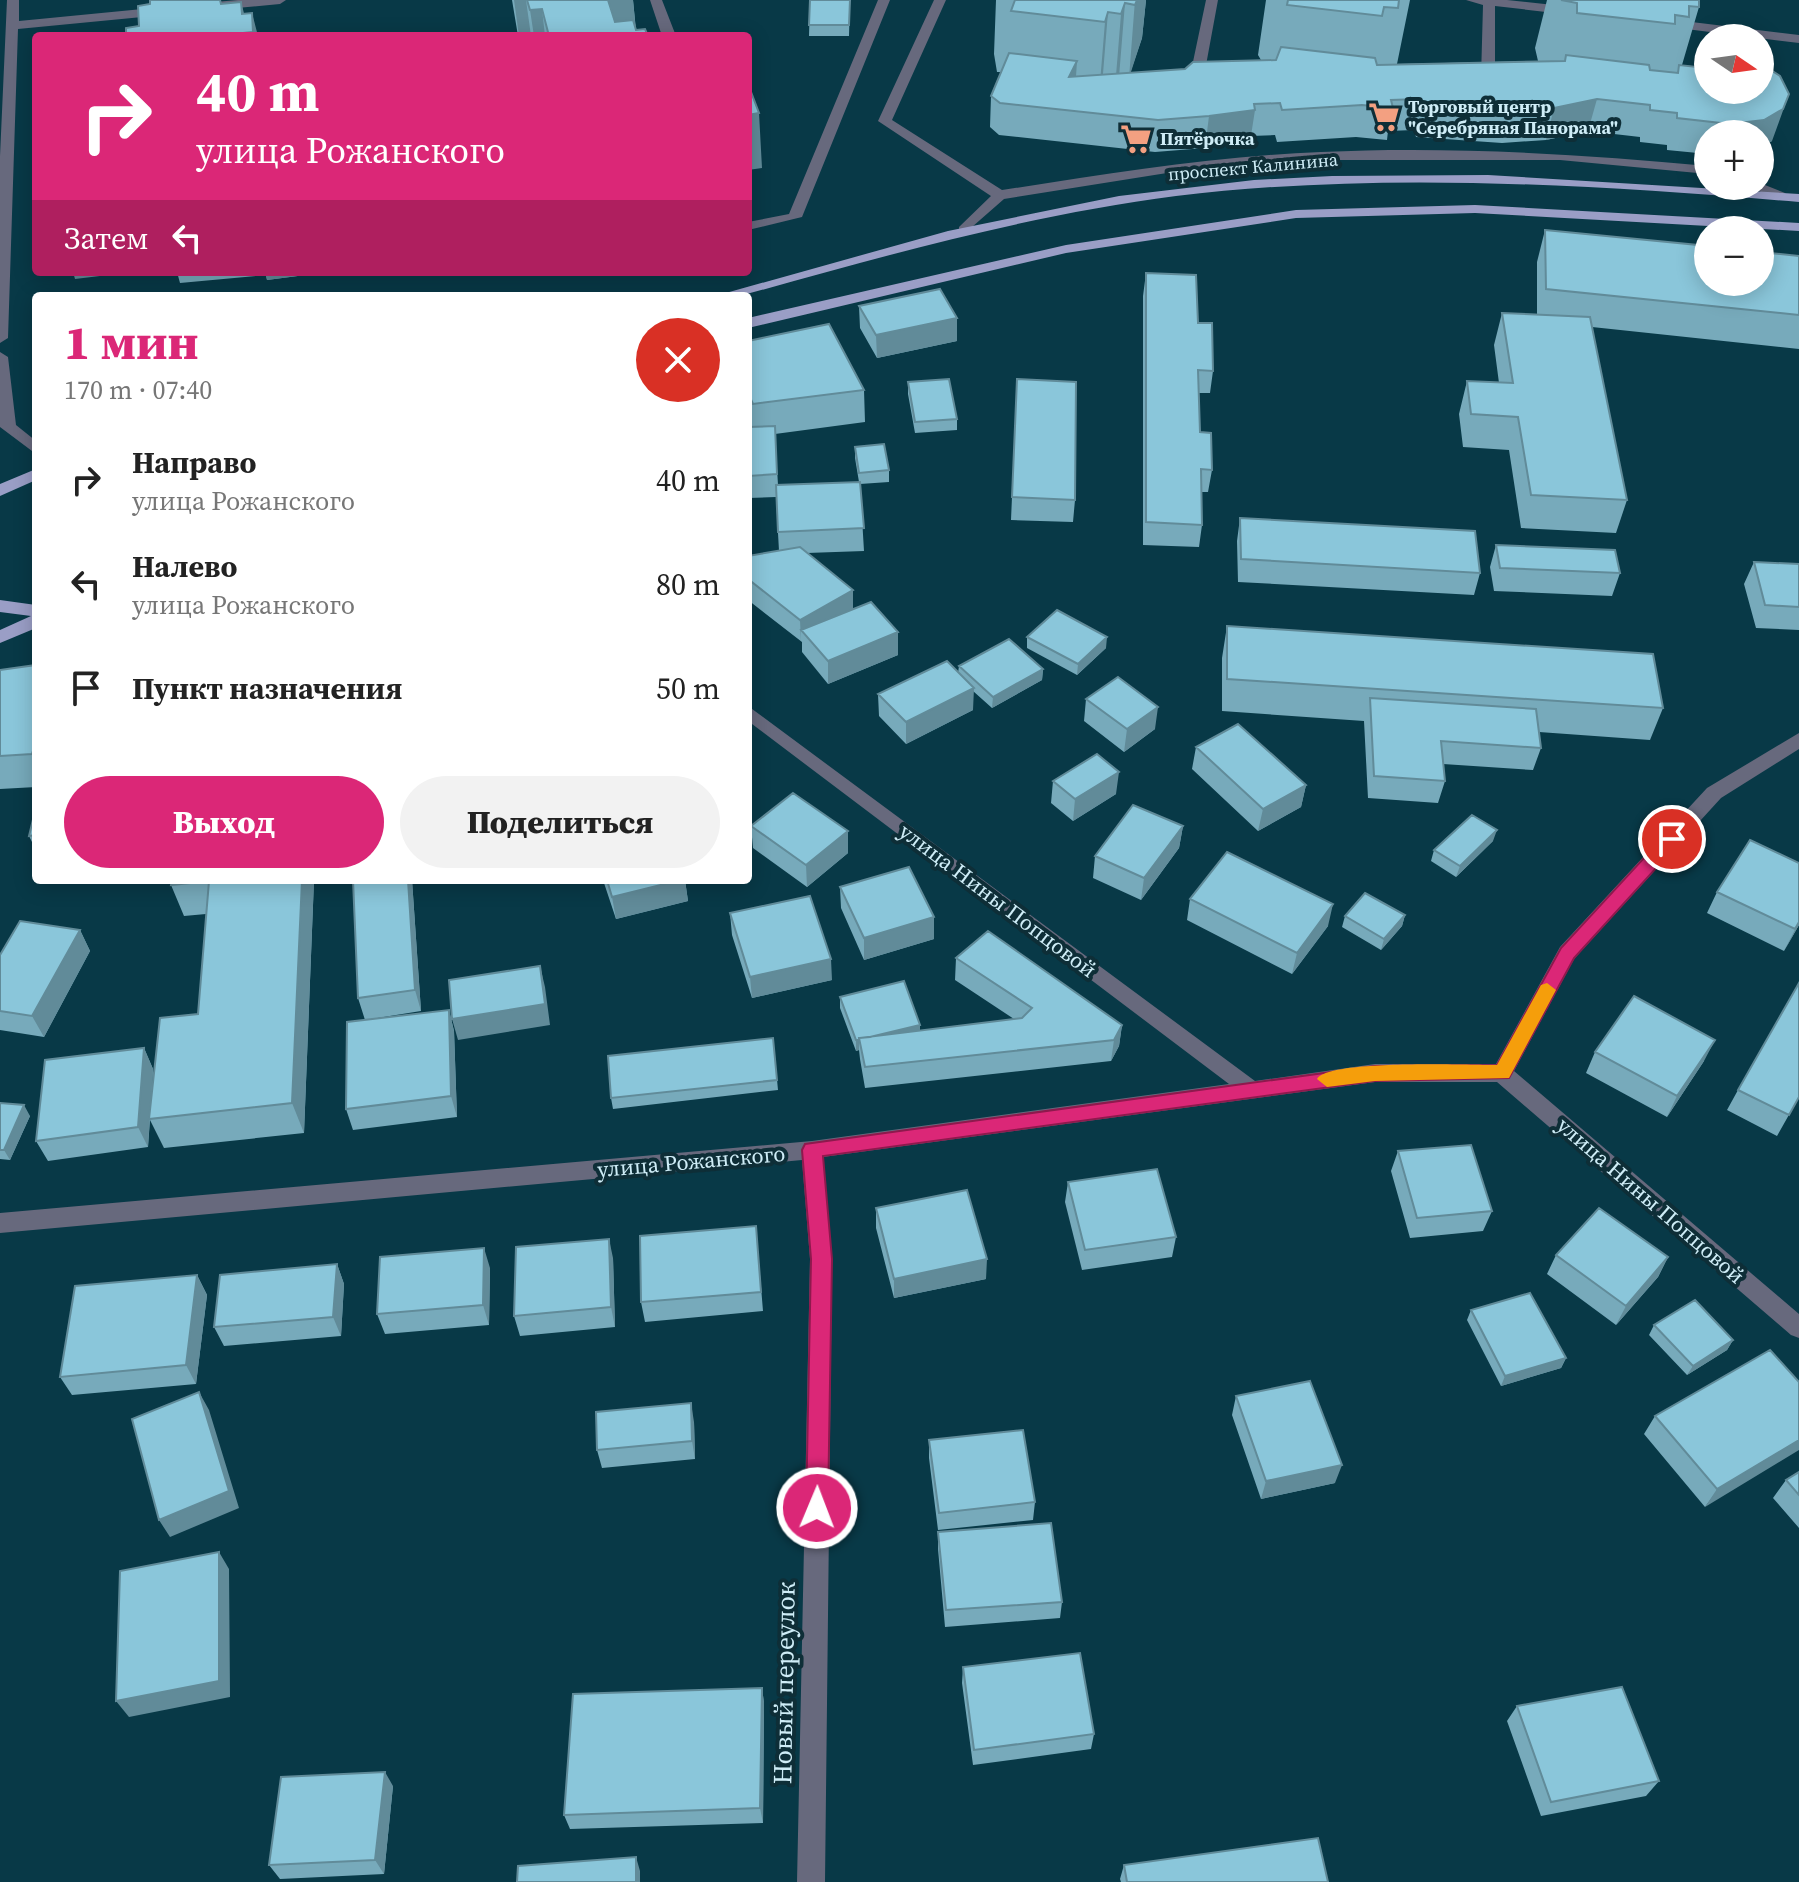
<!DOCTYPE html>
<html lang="ru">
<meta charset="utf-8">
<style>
:root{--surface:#fff;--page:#f2f2f2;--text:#222;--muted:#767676;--accent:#db2777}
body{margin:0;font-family:"Source Serif 4",serif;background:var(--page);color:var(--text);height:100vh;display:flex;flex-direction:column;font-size:30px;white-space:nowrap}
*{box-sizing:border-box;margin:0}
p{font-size:26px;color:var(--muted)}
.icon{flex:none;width:44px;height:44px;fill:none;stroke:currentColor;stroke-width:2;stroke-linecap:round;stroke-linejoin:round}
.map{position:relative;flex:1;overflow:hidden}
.sheet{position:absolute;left:32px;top:292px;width:720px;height:592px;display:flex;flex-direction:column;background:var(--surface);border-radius:8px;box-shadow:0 4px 20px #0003}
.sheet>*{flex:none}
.top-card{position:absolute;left:32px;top:32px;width:720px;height:244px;border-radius:8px;box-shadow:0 4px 20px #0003;background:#db2777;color:#fff;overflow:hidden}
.needle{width:52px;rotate:103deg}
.buttons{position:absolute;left:1694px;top:24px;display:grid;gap:16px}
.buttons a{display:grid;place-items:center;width:80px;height:80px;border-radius:50%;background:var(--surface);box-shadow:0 4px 20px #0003;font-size:40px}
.pin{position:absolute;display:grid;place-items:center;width:68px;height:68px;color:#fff;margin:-34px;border:4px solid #fff;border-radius:50%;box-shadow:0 2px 8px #0007}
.me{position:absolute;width:88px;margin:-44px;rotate:1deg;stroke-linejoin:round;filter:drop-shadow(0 0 6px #0008)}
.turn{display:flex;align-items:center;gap:28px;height:168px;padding:0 32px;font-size:36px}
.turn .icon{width:104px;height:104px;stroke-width:2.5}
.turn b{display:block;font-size:56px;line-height:68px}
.then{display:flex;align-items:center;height:76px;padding:0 32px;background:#0003;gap:16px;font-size:30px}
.round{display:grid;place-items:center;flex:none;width:84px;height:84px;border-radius:42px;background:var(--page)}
.head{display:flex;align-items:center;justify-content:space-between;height:136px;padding:0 32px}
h1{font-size:48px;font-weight:800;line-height:60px;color:var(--accent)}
.button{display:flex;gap:16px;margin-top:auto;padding:16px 32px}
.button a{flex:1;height:92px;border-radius:48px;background:var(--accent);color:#fff;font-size:32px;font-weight:800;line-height:92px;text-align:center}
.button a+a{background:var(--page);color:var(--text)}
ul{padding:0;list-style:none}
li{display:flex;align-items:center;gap:24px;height:104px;padding:0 32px}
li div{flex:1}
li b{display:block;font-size:30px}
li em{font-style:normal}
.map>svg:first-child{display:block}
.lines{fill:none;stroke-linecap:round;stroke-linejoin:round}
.minor{fill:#67697d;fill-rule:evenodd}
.major{fill:#9a9ec6;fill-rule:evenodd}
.wall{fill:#7ab}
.shaded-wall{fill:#618b99}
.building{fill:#8ac6da;stroke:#618b99;stroke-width:2}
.route{fill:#db2777;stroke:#8e194d;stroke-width:2}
.slow{fill:#f59e0b}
.labels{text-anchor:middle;stroke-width:8;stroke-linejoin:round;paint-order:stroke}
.far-poi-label{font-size:18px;font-weight:bold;fill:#cfedf7;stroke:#0e2e37;text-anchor:start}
.far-street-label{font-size:18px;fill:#cfedf7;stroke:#0e2e37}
.street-label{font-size:22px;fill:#cfedf7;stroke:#0e2e37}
.near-street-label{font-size:26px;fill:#cfedf7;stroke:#0e2e37}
</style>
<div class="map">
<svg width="1799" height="1882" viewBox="0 0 1799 1882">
<rect width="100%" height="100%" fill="#083947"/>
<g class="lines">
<path class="minor" d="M7 0H19V21L163 7 169 11 163 15 18 29 8 338 0 343V156Z
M238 0H286L280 4 215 10 209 6 215 2Z
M650 0H662L676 36H662Z
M878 0H890L802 217 748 230V222L789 214Z
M934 0H946L892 120 1002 190C1108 174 1214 156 1321 152 1450 146 1579 154 1708 166V174L1560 160H1321L1167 173 1004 199 964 234 959 233V227L991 196 878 121Z
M1206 0H1218L1204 76 1197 80 1190 76Z
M1466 0H1507L1572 7 1578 11 1572 15 1495 6V78L1488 82 1481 78 1483 5Z
M1667 19 1799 35V43L1662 26V20Z
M1760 183 1785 193 1787 196 1775 199 1749 186H1760Z
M0 352 8 357 16 425 36 441V454L0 427Z
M748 706 1255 1081 1375 1064H1496L1560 947 1707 788 1799 733V749L1721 798 1574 959 1514 1071 1799 1314V1338L1791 1335 1497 1082H1375L823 1157 832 1259 825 1882H797L810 1259 802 1160 0 1233V1213L812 1141 1229 1084 748 721Z"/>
<path class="major" d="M1488 175 1799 194V202C1592 185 1383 171 1176 196 1028 215 884 256 740 296H715L948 231 1119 196 1254 180 1332 176Z
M1475 205 1799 223V231L1475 213 1296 218 1066 253 748 328V318L1066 245 1296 210Z
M36 469V480L0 496V484Z
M0 600 36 605V628L0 643V630L31 616 0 612Z"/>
</g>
<path class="wall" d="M512 0H633L636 30 648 36H518Z
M810 0H850L849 36H809Z
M996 0H1146L1142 38 1130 73 1185 69 1261 60 1258 55 1266 0H1410L1397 64 1538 61 1535 48 1547 0H1699V7L1682 65 1701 67 1706 50 1772 141 1760 148V134H1708V154L1667 150V145L1640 142V137L1588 131 1546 140 1502 143 1416 137 1414 130 1388 131 1387 140 1356 137 1277 142 1275 135 1251 136 1250 142 1205 148 1155 152 999 135 990 127 991 96 1001 72H997L994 54Z
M1545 230 1799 256V349L1592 327 1627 500 1616 533 1521 528 1509 450 1463 447 1459 414 1467 381 1499 383 1494 345 1502 313 1537 314V262Z
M177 272H313V274L267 280 266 275 180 283Z
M1146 273 1198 323 1213 371 1210 393H1199L1200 432 1212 470 1208 492H1202V525L1199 547 1143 545V296Z
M859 306 957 341 877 358 860 328Z
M748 341 864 390 865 422 775 434 778 485 859 482 855 458V447L889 470V482L860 484 864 551 807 553 853 609 898 655 828 684 802 652V642L748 600V556L779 551 776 497 748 498V427H751L750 425H748Z
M1017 379 1075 500 1073 522 1011 520Z
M908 382 957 419V430L915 433 908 394Z
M1240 518 1480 573 1474 595 1238 582 1237 541Z
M1496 545 1620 573 1612 596 1494 591 1490 567Z
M1754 562 1799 564V630L1756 628 1744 584Z
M1227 626 1663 708 1650 740 1539 732 1541 748 1533 770 1443 764 1445 781 1438 803 1368 798 1364 721 1222 711V658Z
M1027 637 1106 648 1077 675 1027 648Z
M36 665V787L0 789V670Z
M959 666 1043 669 1042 680 992 708 973 691V710L906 744 879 716 878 694 958 673Z
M1086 699 1155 729 1124 752 1084 721Z
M1196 747 1306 785 1301 807 1258 831 1192 769Z
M1053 781 1116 794 1073 821 1051 803Z
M36 807V850L29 836Z
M751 826 848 853 807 887 753 848Z
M1183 826 1179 848 1141 900 1093 878 1095 856Z
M1493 841 1456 877 1431 861 1434 850Z
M172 880H314L304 1133 164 1148 150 1120 148 1147 48 1161 36 1141 144 1048 153 1069 152 1095 198 1014 206 914 184 916 171 885Z
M412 880 421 1011 365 1020 358 998Z
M603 880H685L688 901 616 919Z
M840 887 934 917V939L864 960 841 908Z
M1717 892 1799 925 1784 951 1707 913Z
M1190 899 1328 926 1292 974 1187 920Z
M730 913 832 980 752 998 732 935Z
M1405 915 1402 926 1381 950 1342 927 1345 916Z
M80 930 90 951 44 1037 0 1030V955Z
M956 958 1122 1025 1119 1046 1111 1061 865 1088 860 1059 859 1050 856 1051 840 1008V997L920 1031 1014 1019 955 980Z
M449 1010 454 1031 457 1117 353 1130 346 1109Z
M773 1038 778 1090 613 1109 611 1098Z
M1595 1052 1704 1061 1667 1117 1586 1073Z
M1738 1090 1799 1097 1777 1136 1727 1110Z
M0 1103 30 1116 10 1160 0 1159Z
M1398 1151 1492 1211 1483 1231 1410 1238 1391 1171Z
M1068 1182 1176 1237 1172 1257 1082 1270 1065 1202Z
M876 1208 986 1279 894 1298 876 1228Z
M756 1226 763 1311 645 1322 641 1302Z
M1556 1255 1668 1257 1658 1277 1616 1325 1547 1274Z
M613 1258 615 1327 520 1336 514 1316Z
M337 1264 344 1284 341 1336 224 1346 214 1327Z
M490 1268 489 1325 385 1334 377 1314Z
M197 1275 207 1295 196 1384 72 1395 60 1377Z
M1471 1310 1566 1358 1561 1368 1501 1386 1467 1320Z
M1654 1325 1733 1340 1727 1350 1687 1375 1649 1335Z
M1799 1382 1705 1507 1644 1434 1655 1416Z
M1236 1396 1335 1483 1261 1499 1232 1415Z
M694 1422 695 1459 602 1468 597 1450Z
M929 1440 1035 1502 1033 1520 938 1530 929 1458Z
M1799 1472V1528L1773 1498 1786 1480Z
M938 1532 1062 1602 1060 1618 945 1627 938 1549Z
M963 1667 1094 1734 1091 1749 973 1765 962 1683Z
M762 1688 764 1703 763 1823 570 1829 564 1815Z
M1517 1706 1659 1781 1646 1796 1541 1816 1507 1721Z
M393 1786 384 1874 280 1879 269 1865Z
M1124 1865 1328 1882H1121L1120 1879Z"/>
<path class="shaded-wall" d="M514 0H526L531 36H519Z
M607 0H633L636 32 611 36Z
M1135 0H1146L1142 38 1129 78Z
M241 2 249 32 252 13 258 36H244Z
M1125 3 1119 77 1115 88 1121 14Z
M542 9 545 36H534L530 10Z
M1108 12 1102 86 1099 95 1105 22Z
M1077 61 1075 92 1069 77Z
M1789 94 1772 141 1760 148V134H1727L1730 124Z
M1597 99 1588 131 1546 140 1554 108Z
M1255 110 1250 142 1205 148 1209 116Z
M759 113 762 168 748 170V115Z
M73 272H133L75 279Z
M265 272H313V274L267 280Z
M957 318V341L877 358 876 335Z
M748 399 750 425H748Z
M853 590V612L801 630V642L800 620Z
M898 632V655L828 684V661Z
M1107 637 1106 648 1077 675 1078 664Z
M1043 669 1042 680 992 708 993 697Z
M974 688 973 710 906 744V722Z
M1158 707 1155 729 1124 752 1127 729Z
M36 741V762L32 754Z
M1119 772 1116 794 1073 821 1075 799Z
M1306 785 1301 807 1258 831 1263 809Z
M1183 826 1179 848 1141 900 1144 878Z
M1497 830 1493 841 1456 877 1460 866Z
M848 831V853L807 887 806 865Z
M302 880H314L304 1133 292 1103Z
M408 880H412L421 1011 415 990Z
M681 880H685L688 901 616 919 612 897Z
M1333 904 1328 926 1292 974 1297 953Z
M1405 915 1402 926 1381 950 1384 939Z
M934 917V939L864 960V938Z
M1799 922V925L1784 951Z
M80 930 90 951 44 1037 32 1016Z
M831 959 832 980 752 998 750 977Z
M540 966 545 987 550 1025 458 1040 452 1019Z
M449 1010 454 1031 457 1117 451 1096Z
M920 1025V1035L859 1040Z
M1122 1025 1119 1046 1111 1061 1114 1040Z
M856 1040H859V1050L856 1051Z
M1715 1040 1704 1061 1667 1117 1677 1096Z
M144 1048 153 1069 148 1147 138 1127Z
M24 1105 30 1116 10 1160 4 1150Z
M609 1239 613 1258 615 1327 611 1307Z
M484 1248 490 1268 489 1325 483 1305Z
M1668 1257 1658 1277 1616 1325 1626 1306Z
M987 1259 986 1279 894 1298V1279Z
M337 1264 344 1284 341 1336 333 1317Z
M197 1275 207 1295 196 1384 186 1365Z
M1733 1340 1727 1350 1687 1375 1693 1366Z
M1566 1358 1561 1368 1501 1386 1505 1376Z
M199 1392 209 1410 239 1508 170 1537 159 1520Z
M691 1403 694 1422 695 1459 692 1441Z
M1799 1440V1450L1705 1507 1717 1489Z
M1342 1465 1335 1483 1261 1499 1266 1481Z
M219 1552 229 1569 230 1697 129 1717 116 1701Z
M762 1688 764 1703 763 1823 760 1808Z
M385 1772 393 1786 384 1874 375 1860Z
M636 1857 640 1871V1882H636Z"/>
<path class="building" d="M150 0H220L221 4 241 2 242 14 252 13 253 32 244 33V36H126V28L139 26 138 6 150 4Z
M527 0H608L615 22 633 20 636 30 645 29 648 36H549L542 9 530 10Z
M810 0H850L849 25H809Z
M1015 0H1137L1135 5 1125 3 1121 14 1108 12 1105 22 1011 11Z
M1288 0H1399L1398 8 1384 7 1382 16 1287 5Z
M1561 0H1699V7L1689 6V17L1675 15V24L1577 13V3Z
M1281 47 1375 58 1377 65 1565 61 1566 55 1649 65 1650 70 1678 73 1679 65 1706 68V50L1708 51V90H1760V63L1780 76 1789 94 1783 109 1764 120 1730 124 1677 118V113L1650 110V105L1597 99 1554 108 1509 111 1422 105 1420 99 1391 100 1393 108 1362 105 1282 110 1280 103 1254 104 1255 110 1209 116 1158 120 1000 103 991 96 1009 53 1077 61 1069 77 1185 69 1193 62 1276 60Z
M748 84 759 113 748 115Z
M1545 230 1708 246V282H1760V252L1799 256V315L1546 289Z
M1146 273 1196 275 1198 323H1212L1213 371 1198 370 1200 432 1211 433 1212 470 1201 469 1202 525 1146 522Z
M940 289 957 318 876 335 859 306Z
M1502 313 1590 317 1627 500 1531 495 1518 417 1471 414 1467 381 1513 383Z
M829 324 864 390 753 404 748 393V341Z
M949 379 957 419 915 422 908 382Z
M1017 379 1076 382 1075 500 1012 497Z
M775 426 777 474 748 476V427Z
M884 444 889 470 859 473 855 447Z
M860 482 864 528 778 532 776 485Z
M1240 518 1475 531 1480 573 1241 559Z
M1496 545 1615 550 1620 573 1500 568Z
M800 547 853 590 800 620 748 579V556Z
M1754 562 1799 564V607L1765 605Z
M871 602 898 632 828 661 801 630Z
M1057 610 1107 637 1078 664 1027 637Z
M1227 626 1653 654 1663 708 1227 679Z
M1009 639 1043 669 993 697 959 666Z
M947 661 974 688 906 722 878 694Z
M36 665V741L32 754 0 756V670Z
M1118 677 1158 707 1127 729 1086 699Z
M1370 698 1536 709 1541 748 1441 741 1445 781 1374 776Z
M1238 724 1306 785 1263 809 1196 747Z
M1097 754 1119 772 1075 799 1053 781Z
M793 793 848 831 806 865 751 826Z
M1133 805 1183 826 1144 878 1095 856Z
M36 807V835L29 836Z
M1472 815 1497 830 1460 866 1434 850Z
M1750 840 1799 863V922L1795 929 1717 892Z
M1227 852 1333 904 1297 953 1190 899Z
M909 867 934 917 864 938 840 887Z
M172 880H302L292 1103 149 1119 160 1018 198 1014 209 881 171 885Z
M353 880H408L415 990 358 998Z
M607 880H681L612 897Z
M1365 893 1405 915 1384 939 1345 916Z
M810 896 831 959 750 977 730 913Z
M20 921 80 930 32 1016 0 1011V955Z
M988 931 1122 1025 1114 1040 865 1067 859 1038 1022 1018 1032 1008 956 958Z
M540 966 545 1004 452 1019 449 980Z
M904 981 920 1025 870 1037 859 1038V1040H856L840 997Z
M1799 983V1097L1789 1115 1738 1090Z
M1634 996 1715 1040 1677 1096 1595 1052Z
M449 1010 451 1096 346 1109 347 1022Z
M773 1038 777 1080 611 1098 608 1056Z
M144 1048 138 1127 36 1141 45 1060Z
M0 1103 24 1105 4 1150H0Z
M1471 1145 1492 1211 1417 1218 1398 1151Z
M1157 1169 1176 1237 1085 1250 1068 1182Z
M967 1190 987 1259 894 1279 876 1208Z
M1599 1208 1668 1257 1626 1306 1556 1255Z
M756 1226 761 1292 641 1302 640 1236Z
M609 1239 611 1307 514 1316 516 1247Z
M484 1248 483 1305 377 1314 380 1257Z
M337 1264 333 1317 214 1327 220 1275Z
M197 1275 186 1365 60 1377 75 1286Z
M1530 1293 1566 1358 1505 1376 1471 1310Z
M1695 1300 1733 1340 1693 1366 1654 1325Z
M1770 1350 1799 1382V1440L1717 1489 1655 1416Z
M1310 1381 1342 1465 1266 1481 1236 1396Z
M199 1392 229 1491 159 1520 132 1419Z
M691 1403 692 1441 597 1450 596 1412Z
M1023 1430 1035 1502 939 1513 929 1440Z
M1799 1472V1495L1786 1480Z
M1051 1523 1062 1602 946 1610 938 1532Z
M219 1552V1681L116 1701 120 1571Z
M1080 1653 1094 1734 974 1750 963 1667Z
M1622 1687 1659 1781 1551 1802 1517 1706Z
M762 1688 760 1808 564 1815 573 1694Z
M385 1772 375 1860 269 1865 281 1777Z
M1318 1838 1328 1882H1127L1124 1865Z
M636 1857V1882H517L518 1866Z"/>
<path class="route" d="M1672 832 1681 839 1679 843 1574 958 1509 1078 1375 1081 823 1156 832 1259 828 1508 825 1516 817 1519 809 1516 806 1508 811 1259 802 1150 805 1144 1375 1066 1497 1065 1561 948 1666 834Z"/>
<path class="slow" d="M1547 983 1556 990 1509 1078 1375 1081 1327 1087 1317 1079C1328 1059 1469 1065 1497 1065L1541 985Z"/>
<defs>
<symbol id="supermarket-bare" viewBox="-9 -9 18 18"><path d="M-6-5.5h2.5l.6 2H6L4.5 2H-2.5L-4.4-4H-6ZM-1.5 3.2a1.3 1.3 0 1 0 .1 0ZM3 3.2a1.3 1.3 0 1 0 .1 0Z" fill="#f3a081" stroke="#0e2e37" stroke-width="2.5" paint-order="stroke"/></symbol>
</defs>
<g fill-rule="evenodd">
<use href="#supermarket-bare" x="1362" y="95" width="44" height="44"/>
<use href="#supermarket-bare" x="1114" y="117" width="44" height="44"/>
</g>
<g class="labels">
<g class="far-poi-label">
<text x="1408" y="113">Торговый центр<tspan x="1408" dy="21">"Серебряная Панорама"</tspan></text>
<text x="1160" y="145">Пятёрочка</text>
</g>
<g class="far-street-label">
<text transform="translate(1253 167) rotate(-5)" y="6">проспект Калинина</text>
</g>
<g class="street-label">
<text transform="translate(998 900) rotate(37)" y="8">улица Нины Попцовой</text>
<text transform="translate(691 1161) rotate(-5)" y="8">улица Рожанского</text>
<text transform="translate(1651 1200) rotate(41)" y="8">улица Нины Попцовой</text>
</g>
<g class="near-street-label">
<text transform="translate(784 1683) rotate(-89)" y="9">Новый переулок</text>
</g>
</g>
</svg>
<div class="buttons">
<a><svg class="needle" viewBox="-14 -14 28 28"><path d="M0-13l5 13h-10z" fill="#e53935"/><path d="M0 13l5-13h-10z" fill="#767676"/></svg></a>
<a>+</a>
<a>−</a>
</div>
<div class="pin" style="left:1672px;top:839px;background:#d93025"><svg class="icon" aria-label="arrive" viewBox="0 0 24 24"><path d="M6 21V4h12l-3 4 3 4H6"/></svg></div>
<svg class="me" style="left:817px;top:1508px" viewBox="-20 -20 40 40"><circle r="17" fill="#db2777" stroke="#fff" stroke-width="3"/><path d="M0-11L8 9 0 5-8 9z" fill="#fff"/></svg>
<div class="top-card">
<div class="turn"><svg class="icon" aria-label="right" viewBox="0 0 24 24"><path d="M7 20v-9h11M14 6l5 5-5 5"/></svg><div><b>40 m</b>улица Рожанского</div></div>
<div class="then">Затем<svg class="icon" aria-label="left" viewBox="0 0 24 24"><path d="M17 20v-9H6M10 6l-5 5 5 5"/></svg></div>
</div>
<section class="sheet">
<div class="head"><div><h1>1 мин</h1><p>170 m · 07:40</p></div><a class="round" style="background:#d93025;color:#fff"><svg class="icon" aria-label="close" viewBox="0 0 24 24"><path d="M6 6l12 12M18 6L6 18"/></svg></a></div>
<ul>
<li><svg class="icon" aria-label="right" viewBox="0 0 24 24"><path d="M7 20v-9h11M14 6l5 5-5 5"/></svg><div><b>Направо</b><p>улица Рожанского</p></div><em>40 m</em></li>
<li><svg class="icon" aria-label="left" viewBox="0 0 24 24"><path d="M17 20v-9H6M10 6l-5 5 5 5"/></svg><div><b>Налево</b><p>улица Рожанского</p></div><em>80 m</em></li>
<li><svg class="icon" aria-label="arrive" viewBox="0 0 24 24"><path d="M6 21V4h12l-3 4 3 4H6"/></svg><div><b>Пункт назначения</b></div><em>50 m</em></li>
</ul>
<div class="button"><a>Выход</a><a>Поделиться</a></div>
</section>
</div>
